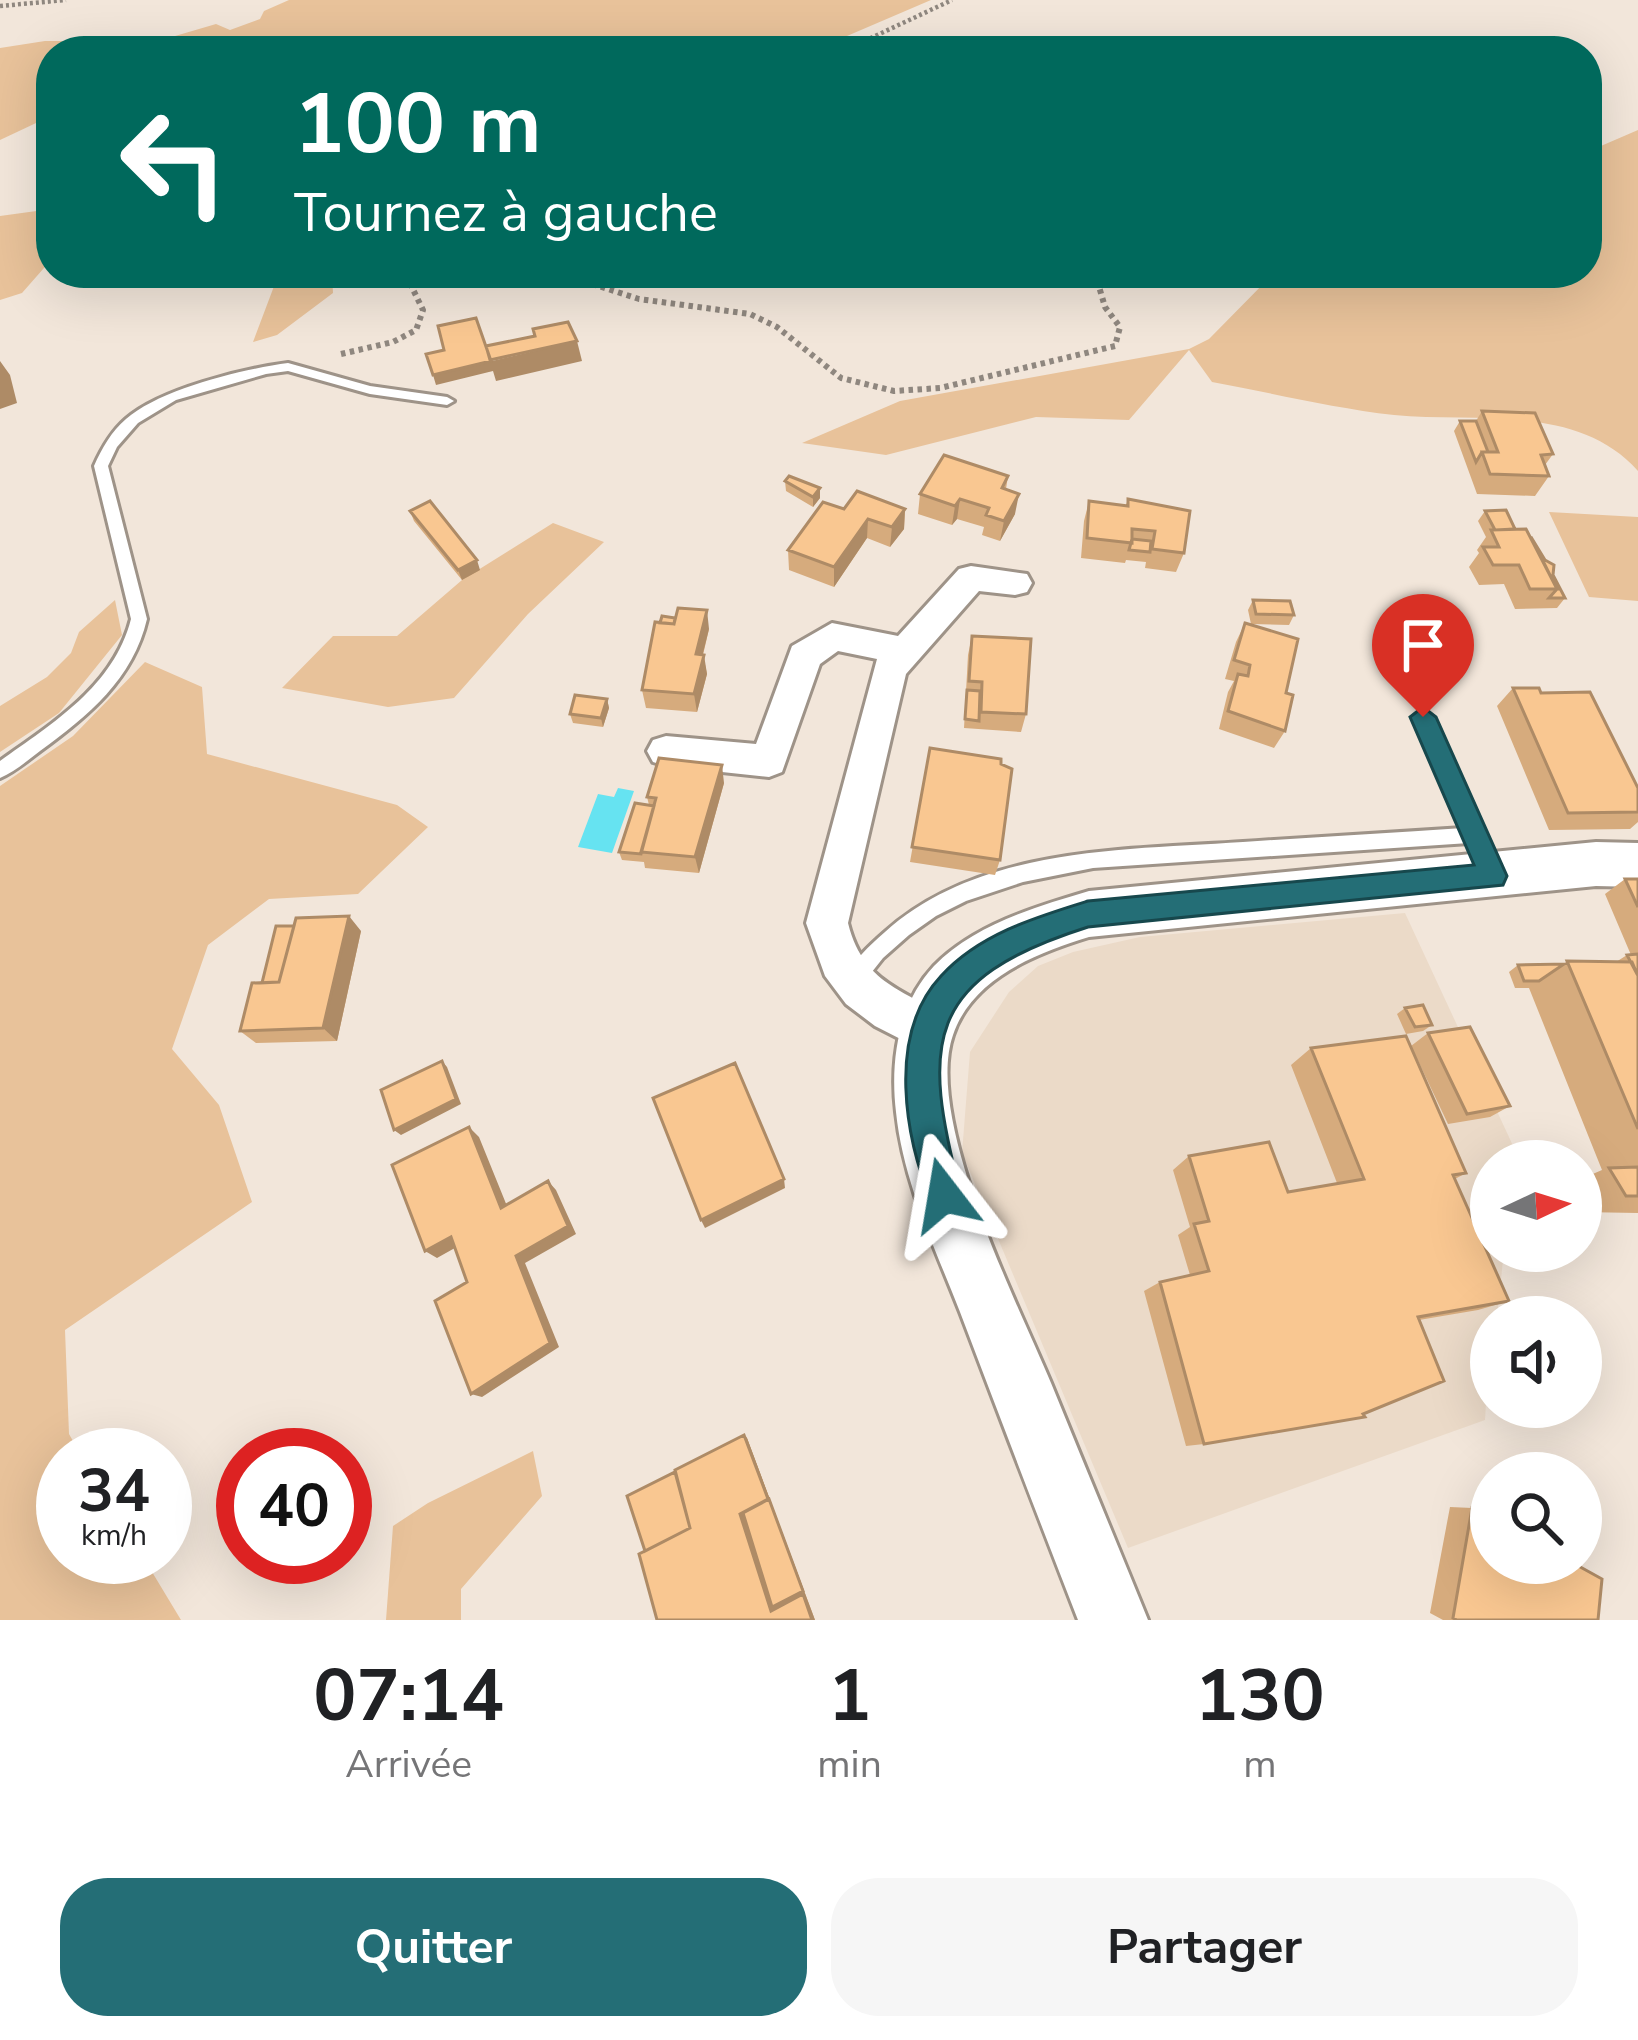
<!DOCTYPE html>
<html lang="fr">
<meta charset="utf-8">
<style>
:root{--surface:#fff;--page:#f6f6f6;--text:#202124;--muted:#757577;--accent:#246e76}
body{margin:0;font-family:"Nunito Sans",sans-serif;background:var(--page);color:var(--text);height:100vh;display:flex;flex-direction:column;font-size:45px;white-space:nowrap}
*{box-sizing:border-box;margin:0}
p{font-size:39px;color:var(--muted)}
.icon{flex:none;width:66px;height:66px;fill:none;stroke:currentColor;stroke-width:2;stroke-linecap:round;stroke-linejoin:round}
.map{position:relative;height:1620px;overflow:hidden}
.drawer{display:flex;flex-direction:column;background:var(--surface);flex:1}
.drawer>*{flex:none}
.top-card{position:absolute;left:36px;top:36px;width:1566px;height:252px;border-radius:48px;box-shadow:0 12px 48px #0002;background:#00695c;color:#fff;overflow:hidden}
.needle{width:78px;rotate:86deg}
.controls{position:absolute;left:1470px;top:1140px;display:grid;gap:24px}
.controls a{display:grid;place-items:center;width:132px;height:132px;border-radius:50%;background:var(--surface);box-shadow:0 12px 48px #0002;font-size:60px}
.speed{position:absolute;left:36px;top:1428px;display:flex;gap:24px;font-size:60px;font-weight:700;text-align:center}
.speed>*{display:grid;place-content:center;width:156px;height:156px;border-radius:50%;background:var(--surface);box-shadow:0 12px 48px #0002;line-height:1}
.speed small{font-size:30px;font-weight:400}
.speed .limit{border:18px solid #d22;background:#fff;color:#111}
.pin{position:absolute;display:grid;place-items:center;width:102px;height:102px;color:#fff;margin:-123px -51px;border-radius:50% 50% 50% 0;rotate:-45deg;box-shadow:0 0 12px #0007}
.pin .icon{rotate:45deg}
.me{position:absolute;width:132px;margin:-66px;rotate:346deg;stroke-linejoin:round;filter:drop-shadow(0 0 9px #0008)}
.turn{display:flex;align-items:center;gap:42px;height:252px;padding:0 60px;font-size:54px}
.turn .icon{width:156px;height:156px;stroke-width:2.5}
.turn b{display:block;font-size:84px;line-height:102px}
.eta{display:flex;justify-content:space-evenly;align-items:center;height:204px;text-align:center}
.eta b{font-size:72px;font-weight:700;line-height:84px}
.button{display:flex;gap:24px;margin-top:auto;padding:24px 60px}
.button a{flex:1;height:138px;border-radius:48px;background:var(--accent);color:#fff;font-size:48px;font-weight:700;line-height:138px;text-align:center}
.button a+a{background:var(--page);color:var(--text)}
.map>svg:first-child{display:block}
.built{fill:#ebdac8}
.green{fill:#e8c29a}
.water{fill:#66e3f1}
.lines{fill:none;stroke-linecap:round;stroke-linejoin:round}
.service-casing{stroke:#9e9388;stroke-width:6}
.minor-casing{stroke:#9e9388;stroke-width:6}
.tertiary-casing{stroke:#9e9388;stroke-width:6}
.path-far1{stroke:#8f877f;stroke-width:4.5;stroke-dasharray:3 3;stroke-linecap:butt}
.path{stroke:#8f877f;stroke-width:6;stroke-dasharray:4.5 4.5;stroke-linecap:butt}
.service{fill:#fff;fill-rule:evenodd}
.minor{fill:#fff;fill-rule:evenodd}
.tertiary{fill:#fff;fill-rule:evenodd}
.wall{fill:#d6ab7d}
.shaded-wall{fill:#ae8b66}
.building{fill:#f9c791;stroke:#ae8b66;stroke-width:3}
.route{fill:#246e76;stroke:#17484d;stroke-width:3}
</style>
<div class="map">
<svg width="1638" height="1620" viewBox="0 0 1638 1620">
<rect width="100%" height="100%" fill="#f2e6da"/>
<path class="built" d="M1405 913 1515 1150 1514 1161H1491V1251H1504L1497 1317H1491L1485 1420 1128 1548 962 1153 970 1052 1009 992 1038 966 1073 952 1140 937Z"/>
<path class="green" d="M289 0H931L812 51H124L216 24 230 30 260 19 264 11Z
M45 41H87L93 51H51V116L0 140V48Z
M1638 130V471C1578 403 1475 423 1394 415 1333 408 1272 393 1212 382L1189 350 1129 420 1036 417 886 455 802 443 900 401 1189 349 1209 339 1274 273H1587V152Z
M51 209V260L22 293 0 300V216Z
M279 273H339L332 276 333 293 277 335 253 342Z
M1549 512 1638 517V601L1589 597Z
M553 523 604 542 528 614 454 698 388 707 282 688 333 636H397L462 580Z
M115 600 122 635 59 713 0 752V706L47 677 71 653 79 632Z
M145 662 202 687 207 754 397 805 428 827 358 894 269 899 208 945 172 1049 219 1105 252 1202 65 1330 69 1434 81 1455H63V1557H143L181 1620H0V786L73 736Z
M533 1451 542 1496 461 1589V1620H386L393 1526 428 1503Z"/>
<path class="water" d="M618 788 634 791 612 853 578 847 598 794 614 797Z"/>
<g class="lines">
<defs>
<path id="service" d="M288 363 370 386 447 397 454 401 447 405 370 394 288 371 266 374 176 400 138 423 117 447 108 466 147 619C133 679 88 716 40 751 27 761 14 772 0 778V761C53 723 114 686 131 619L94 466C102 448 111 432 126 419 160 389 243 369 288 363Z
M1423 710 1432 717 1500 872 1498 878 1491 880 1484 878 1469 843 1093 868 1023 882 966 901 936 916 909 935 883 958 860 987 853 989 846 987 843 980C853 961 869 946 885 932 979 847 1124 850 1243 842 1316 837 1389 833 1463 828L1414 717Z"/>
<path id="minor" d="M971 566 1027 574 1032 583 1027 592 1015 595 979 591 906 674 848 923C867 1000 929 988 948 1031L942 1046 926 1052 875 1026 846 1004 825 976 806 923 877 659 838 651 820 664 782 772 769 777 666 766 653 762 647 751 653 740 666 736 756 744 792 646 832 623 898 636 959 569Z"/>
<path id="tertiary" d="M1596 842 1638 843V887L1596 886 1089 937C1037 953 972 978 953 1035 924 1119 1017 1302 1051 1383 1083 1462 1116 1541 1148 1620H1078C1038 1517 999 1415 960 1312 935 1248 903 1181 896 1112 890 1062 898 1004 934 966 974 925 1035 907 1089 891Z"/>
</defs>
<use href="#service" class="service-casing"/>
<use href="#minor" class="minor-casing"/>
<use href="#tertiary" class="tertiary-casing"/>
<path class="path-far1" d="M0 6 66 0
M843 51 952 0"/>
<path class="path" d="M558 273 639 299 750 314 777 327 841 378 894 391 940 388 1115 346 1120 327 1105 307 1095 273
M341 354 393 342 416 330 423 310 405 273"/>
<use href="#service" class="service"/>
<use href="#minor" class="minor"/>
<use href="#tertiary" class="tertiary"/>
</g>
<path class="wall" d="M1482 411 1553 454 1545 465 1549 476 1535 496 1477 494 1454 431 1460 421H1476Z
M1008 476 1006 489 1015 514 1000 541 982 535 984 527 957 519 952 525 918 514 920 494Z
M785 481 820 498 813 507 786 491Z
M1128 499 1184 553 1176 572 1145 568 1146 562 1126 560 1125 563 1081 558 1084 521 1089 501 1126 505Z
M844 509H905L904 529 890 547 867 538 834 587 789 570 788 550Z
M410 511 480 570 462 580 414 521Z
M1485 511 1515 529 1553 575 1565 598 1557 608 1515 609 1504 584 1479 585 1469 567 1479 553 1477 550 1486 537 1478 521Z
M1253 600 1294 615 1289 625 1251 624 1248 610Z
M1245 623 1286 693 1285 731 1274 748 1219 729 1228 692 1234 681 1225 679 1236 642Z
M709 629 703 655 707 674 697 712 646 708 642 690Z
M972 636 1026 714 1021 732 964 728 968 655Z
M1513 688 1541 693 1638 788V822L1630 829 1549 830 1497 706Z
M607 699 609 708 603 727 573 723 570 714Z
M930 748 1000 860 995 875 910 862Z
M724 783 699 873 645 868 644 862 622 860 619 852 649 805 647 797Z
M1625 879H1638V1213L1581 1212V1179L1602 1170 1529 988H1515L1509 972 1518 965 1564 964 1567 961 1616 962 1627 955H1631L1605 894Z
M361 931 337 1041 256 1043 240 1031 262 983Z
M1405 1008 1432 1025 1423 1031 1406 1034 1397 1014Z
M1428 1033 1510 1106 1490 1117 1448 1124 1411 1046Z
M1311 1048 1466 1173 1455 1179 1509 1301 1478 1310 1419 1320 1204 1444 1186 1446 1144 1291 1160 1282 1190 1275 1178 1235 1190 1227 1173 1170 1189 1156 1288 1192 1337 1183 1291 1065Z
M744 1435 747 1438 815 1620H657L645 1551 675 1472Z
M1450 1507 1472 1508 1598 1620H1443L1430 1613Z"/>
<path class="shaded-wall" d="M577 341 582 361 496 381 493 371 436 385 433 375Z
M0 361 10 375 17 403 0 409Z
M820 488V498L813 507V497Z
M1019 494 1015 514 1000 541 1004 521Z
M960 499 957 519 952 525 955 506Z
M905 509 904 529 890 547 892 527Z
M868 519 867 538 834 587V567Z
M477 560 480 570 462 580 458 570Z
M707 610 709 629 698 673 696 654Z
M704 655 707 674 697 712 694 694Z
M607 699 609 708 603 727 601 718Z
M722 765 724 783 699 873 695 857Z
M349 916 361 931 337 1041 323 1028Z
M442 1061 447 1067 461 1104 401 1135 394 1130Z
M469 1127 479 1137 511 1216 501 1208Z
M784 1179 785 1188 705 1228 701 1220Z
M548 1181 556 1190 576 1234 525 1263 559 1347 482 1397 471 1394 516 1256Z
M451 1237 462 1244 437 1258 425 1251Z
M744 1435 747 1438 815 1620H812L803 1594V1591L773 1604 771 1611 740 1514Z"/>
<path class="building" d="M476 318 491 361 433 375 426 354 444 350 438 326Z
M568 322 577 341 490 360 486 346 535 336 533 329Z
M1482 411 1535 413 1553 454 1541 455 1549 476 1490 474 1482 452H1498Z
M1460 421H1476L1488 452H1482L1476 462Z
M944 455 1008 476 1002 488 1019 494 1004 521 986 515 989 508 960 499 955 506 920 494Z
M789 476 820 488 813 497 785 481Z
M857 491 905 509 892 527 868 519 834 567 788 550 823 502 844 509Z
M1128 499 1190 511 1184 553 1152 549 1155 531 1132 529V543L1087 538 1089 501 1128 506Z
M430 501 477 560 458 570 410 511Z
M1506 510 1515 529 1495 530 1485 511Z
M1526 529 1557 589H1530L1519 565H1493L1483 547H1499L1491 530Z
M1531 537 1545 560 1554 565 1553 575 1565 598H1549L1557 589Z
M1132 539 1151 541 1150 552 1129 550Z
M1253 600 1290 601 1294 615 1256 614Z
M678 608 707 610 696 654 704 655 694 694 642 690 655 622 674 624Z
M662 616 675 618 674 624 660 623Z
M1245 623 1298 639 1286 693 1293 695 1285 731 1228 711 1238 674 1248 676 1250 665 1234 660Z
M972 636 1031 639 1026 714 981 712 982 682 969 681Z
M1513 688H1539L1541 693 1590 692 1638 788V812L1568 813Z
M967 690 980 691 979 721 965 719Z
M575 695 607 699 601 718 570 714Z
M930 748 1001 759V764L1012 769 1000 860 912 847Z
M659 758 722 765 695 857 641 852 656 798 647 797Z
M635 803 654 806 641 854 619 852Z
M1625 879H1638V907Z
M349 916 323 1028 240 1031 252 983 279 982 296 918Z
M276 926H294L279 982 262 983Z
M1638 954V974H1637L1627 955Z
M1567 961 1632 962 1638 976V1129Z
M1564 964 1539 981H1524L1518 965Z
M1423 1005 1432 1025 1415 1027 1405 1008Z
M1470 1027 1510 1106 1467 1114 1428 1033Z
M1406 1036 1466 1173 1453 1175 1509 1301 1418 1317 1444 1381 1363 1414 1365 1417 1204 1444 1160 1282 1209 1271 1194 1224 1209 1221 1189 1156 1269 1142 1288 1192 1364 1179 1311 1048Z
M442 1061 456 1099 394 1130 381 1090Z
M735 1063 784 1179 701 1220 653 1098Z
M469 1127 501 1208 548 1181 568 1226 516 1256 550 1343 471 1394 435 1301 467 1282 451 1237 425 1251 392 1165Z
M1638 1167V1196H1626L1609 1168Z
M744 1435 768 1499 740 1514 771 1611 803 1594 812 1620H657L639 1554 690 1528 675 1470Z
M675 1472 690 1528 645 1551 627 1496Z
M769 1499 803 1591 772 1607 743 1513Z
M1472 1508 1491 1518V1563H1573L1602 1579 1598 1620H1457L1453 1618Z"/>
<path class="route" d="M1423 707 1436 717 1507 876 1503 885 1088 927C924 979 921 1042 961 1195L956 1206 944 1211 933 1206C905 1139 886 1035 941 976 979 934 1036 917 1088 901L1474 865 1410 717Z"/>
</svg>
<div class="controls">
<a><svg class="needle" viewBox="-14 -14 28 28"><path d="M0-13l5 13h-10z" fill="#e53935"/><path d="M0 13l5-13h-10z" fill="#757577"/></svg></a>
<a><svg class="icon" aria-label="sound" viewBox="0 0 24 24"><path d="M4 9h4l5-4v14l-5-4H4zM17 9q2 3 0 6"/></svg></a>
<a><svg class="icon" aria-label="search" viewBox="0 0 24 24"><circle cx="10" cy="10" r="6"/><path d="M15 15l6 6"/></svg></a>
</div>
<div class="speed"><div>34<small>km/h</small></div><div class="limit">40</div></div>
<div class="pin" style="left:1423px;top:717px;background:#d93025"><svg class="icon" aria-label="arrive" viewBox="0 0 24 24"><path d="M6 21V4h12l-3 4 3 4H6"/></svg></div>
<svg class="me" style="left:944px;top:1195px" viewBox="-20 -20 40 40"><path d="M0-17L14 15 0 8-14 15z" fill="#246e76" stroke="#fff" stroke-width="4"/></svg>
<div class="top-card">
<div class="turn"><svg class="icon" aria-label="left" viewBox="0 0 24 24"><path d="M17 20v-9H6M10 6l-5 5 5 5"/></svg><div><b>100 m</b>Tournez à gauche</div></div>
</div>
</div>
<section class="drawer">
<div class="eta">
<div><b>07:14</b><p>Arrivée</p></div>
<div><b>1</b><p>min</p></div>
<div><b>130</b><p>m</p></div>
</div>
<div class="button"><a>Quitter</a><a>Partager</a></div>
</section>
